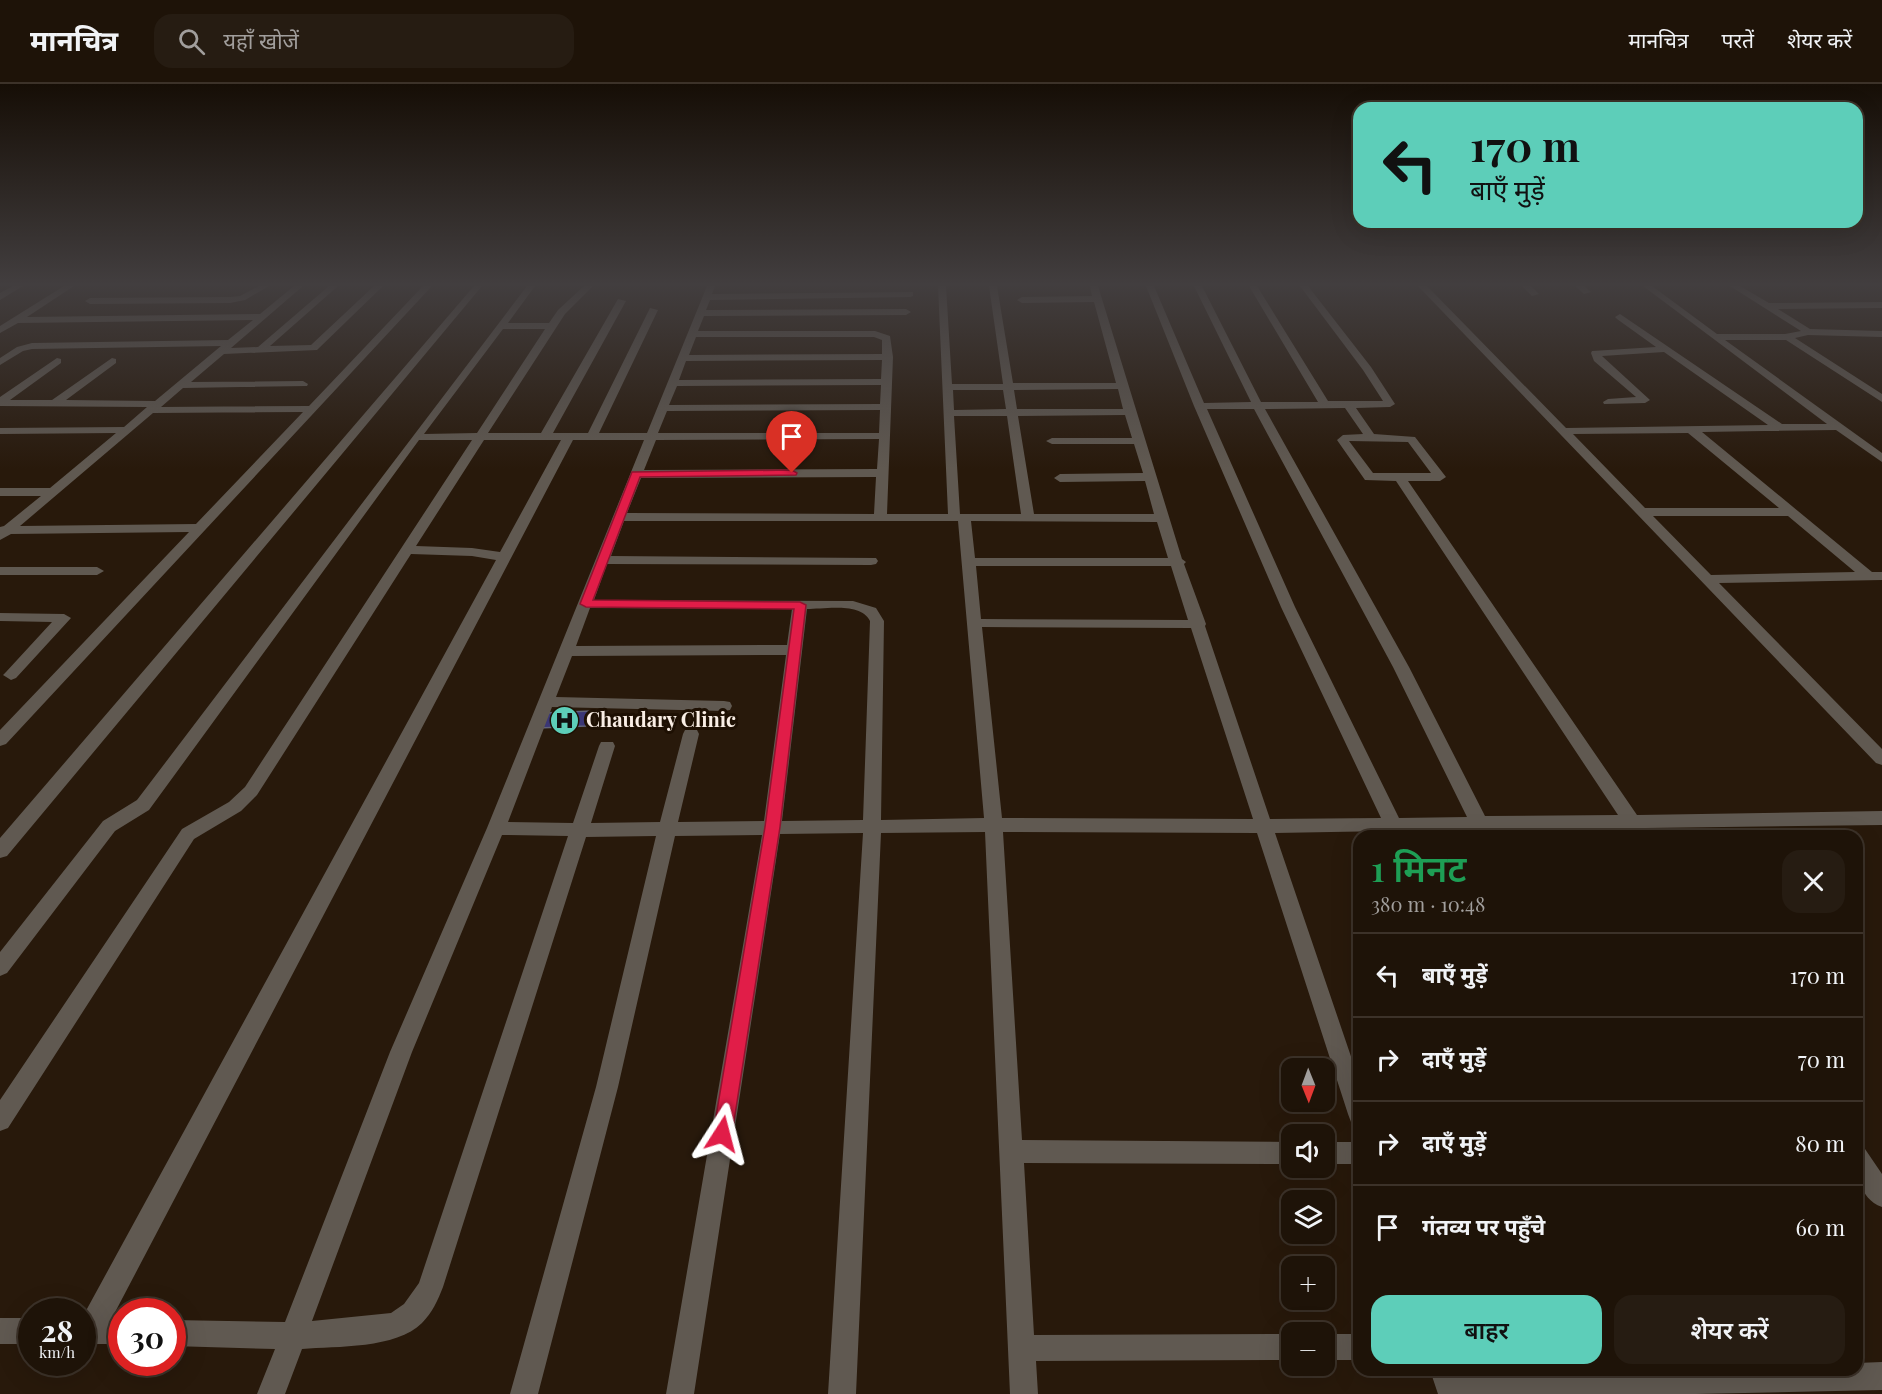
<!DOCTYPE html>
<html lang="hi">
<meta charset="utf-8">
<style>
:root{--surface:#1e1308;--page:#261c12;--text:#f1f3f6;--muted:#a19e9c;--line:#3c3229;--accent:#5dceb9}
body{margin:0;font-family:"Playfair Display","Noto Sans Devanagari",serif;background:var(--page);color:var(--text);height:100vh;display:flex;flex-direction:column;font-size:22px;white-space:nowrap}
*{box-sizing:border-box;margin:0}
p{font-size:20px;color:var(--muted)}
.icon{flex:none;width:33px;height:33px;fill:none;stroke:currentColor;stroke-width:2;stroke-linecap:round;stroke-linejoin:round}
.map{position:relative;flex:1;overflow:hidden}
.sheet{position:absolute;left:1353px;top:746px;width:510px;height:546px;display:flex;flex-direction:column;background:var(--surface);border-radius:18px;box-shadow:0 6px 24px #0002,0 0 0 2px var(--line)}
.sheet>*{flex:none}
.top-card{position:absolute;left:1353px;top:18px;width:510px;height:126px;border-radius:18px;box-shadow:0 6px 24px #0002,0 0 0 2px var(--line);background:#5dceb9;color:#111;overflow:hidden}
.needle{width:39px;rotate:179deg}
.fabs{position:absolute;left:1281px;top:974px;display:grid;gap:12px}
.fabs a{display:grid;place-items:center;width:54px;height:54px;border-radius:12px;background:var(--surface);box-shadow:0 6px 24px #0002,0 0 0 2px var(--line);font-size:30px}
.speed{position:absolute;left:18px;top:1214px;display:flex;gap:12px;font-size:30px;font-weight:700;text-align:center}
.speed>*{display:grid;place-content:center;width:78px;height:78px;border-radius:50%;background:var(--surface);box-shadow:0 6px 24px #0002,0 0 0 2px var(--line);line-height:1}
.speed small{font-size:15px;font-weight:400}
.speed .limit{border:9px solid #d22;background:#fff;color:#111}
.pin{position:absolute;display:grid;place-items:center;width:51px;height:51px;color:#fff;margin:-62px -26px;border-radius:50% 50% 50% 0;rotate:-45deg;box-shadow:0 0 6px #0007}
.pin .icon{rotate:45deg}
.me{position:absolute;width:66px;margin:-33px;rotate:9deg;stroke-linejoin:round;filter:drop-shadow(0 0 4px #0008)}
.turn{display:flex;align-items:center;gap:21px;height:126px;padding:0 18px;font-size:27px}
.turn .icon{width:78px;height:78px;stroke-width:2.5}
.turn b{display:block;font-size:42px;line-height:51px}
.round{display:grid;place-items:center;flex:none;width:63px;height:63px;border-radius:18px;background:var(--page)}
.headline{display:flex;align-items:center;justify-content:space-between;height:102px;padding:0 18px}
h1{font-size:36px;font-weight:600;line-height:45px;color:#1e9e55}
.action{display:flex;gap:12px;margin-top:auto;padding:12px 18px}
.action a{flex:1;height:69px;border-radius:18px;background:var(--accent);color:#111;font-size:24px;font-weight:600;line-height:69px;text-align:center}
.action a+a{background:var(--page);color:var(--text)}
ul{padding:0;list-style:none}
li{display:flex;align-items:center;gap:18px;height:84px;padding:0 18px;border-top:2px solid var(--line)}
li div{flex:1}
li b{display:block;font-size:22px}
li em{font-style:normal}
header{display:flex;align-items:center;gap:36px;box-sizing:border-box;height:84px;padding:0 30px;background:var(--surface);border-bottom:2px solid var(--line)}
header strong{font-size:28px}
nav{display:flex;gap:33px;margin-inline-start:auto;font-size:21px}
.search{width:420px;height:54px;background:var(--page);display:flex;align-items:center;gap:15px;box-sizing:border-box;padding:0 21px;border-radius:18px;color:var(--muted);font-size:22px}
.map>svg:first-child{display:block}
.building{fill:#3a3676;stroke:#616378;stroke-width:1.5}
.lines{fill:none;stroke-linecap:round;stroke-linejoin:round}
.minor{fill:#605951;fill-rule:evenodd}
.route{fill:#e11d48;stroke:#92132f;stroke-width:1.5}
.labels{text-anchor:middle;stroke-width:6;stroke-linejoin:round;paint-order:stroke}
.poi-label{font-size:20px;font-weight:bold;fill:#f9eee5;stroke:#1e1003;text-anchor:start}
</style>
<header>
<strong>मानचित्र</strong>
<div class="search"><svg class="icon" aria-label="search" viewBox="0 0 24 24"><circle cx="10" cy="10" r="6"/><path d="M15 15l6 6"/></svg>यहाँ खोजें</div>
<nav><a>मानचित्र</a><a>परतें</a><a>शेयर करें</a></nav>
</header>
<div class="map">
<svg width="1882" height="1310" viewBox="0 0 1882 1310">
<rect width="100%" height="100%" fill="#28190b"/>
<path class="building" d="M591 627 586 642 539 644 543 629Z"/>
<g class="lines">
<path class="minor" d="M13 202H23L0 216V209Z
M64 202H74L27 233 260 230 294 202H303L231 264 258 263 329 202H338L270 262 311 261 374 202H383L317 266 224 270 191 298 303 297 308 300 307 302 183 304 161 323 309 322 423 202H432L6 660 0 662V646L189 448 11 450 0 456V443L4 442 41 412H0V404H50L116 349 0 350V344L124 343 147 323 0 322V313L57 274 61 275V279L10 316H52L112 274 116 275V279L66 316 155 317 221 262 32 265 23 267 0 281V274L17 263 32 259 228 256 253 236 18 239 0 249V242ZM303 328 196 440 20 442 153 329Z
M259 202H269L245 216 230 219 90 220 85 217 90 214 230 213 240 212Z
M474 202H482L7 772 0 774V754Z
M527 202H535L508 239H549L558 226 584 202H593L565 230 488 349H541L618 215 626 217 553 349H588L650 224 658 226 599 349H647L707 202H715L712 210 913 208V212L910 213 710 216 706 226 906 225 911 228 906 231 704 232 698 247H875L890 252 893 273 887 430H948L938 202H946L952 300H1003L989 202H997L1013 299H1116L1094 218 1022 219 1017 216 1022 213 1092 212 1090 202H1098L1182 475 1186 478 1184 480 1206 540 1205 542 1270 735 1381 734 1281 523 1194 322 1146 202H1154L1204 319 1251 318 1194 202H1202L1261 318H1318L1249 202H1257L1328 317H1383L1363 286 1300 202H1308L1371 283 1395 320 1390 323 1356 324 1374 350 1415 353 1446 393 1440 397H1408L1637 731 1882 727V741L1646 744 1651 752H1632L1627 744 1492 746 1491 752H1477L1474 746 1405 747 1404 752H1390L1388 747 1275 749 1359 996V1041L1351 1038 1348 1030 1257 749 1003 748 1022 1056 1292 1058V1080L1024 1079 1034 1251 1292 1250V1276L1036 1277 1038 1310H1010L985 748 881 749 856 1310H828L863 749 780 750 694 1310H666L762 751 675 752 618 1003 538 1310H510L596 1003 656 752 586 753 443 1203C438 1216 432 1229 422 1239 396 1265 337 1262 302 1265L285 1310H257L275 1265 172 1262V1236L285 1238 390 968 487 744 644 356H573L112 1234H122V1260H82V1234L496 476 472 472 411 470 257 711 241 727 194 755 8 1044 0 1047V1016L182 745 229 718 245 703 472 356H419L149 726 115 747 7 889 0 892V868L103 737 137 716ZM503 245H545L477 349 424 350ZM696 253H874L882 256V270L689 271ZM882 276 881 295 679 296 686 277ZM881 301 880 320 669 321 677 302ZM1118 305 1123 325H1017L1014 306ZM953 306H1003L1006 325 954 326ZM1345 324 1363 350 1343 351 1337 356 1365 396 1396 397 1618 731 1485 732 1409 583 1265 325ZM1207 325H1254L1393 583 1467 733 1399 734 1295 523ZM880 326 879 349H658L667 327ZM1125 331 1132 354H1052L1046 357 1052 360H1134L1143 389 1060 390 1054 394 1060 398 1145 397 1154 430H1034L1018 332ZM954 332H1007L1021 430H960ZM879 355 877 385 644 386 656 356ZM484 356H561L500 468 472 464 416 462ZM1349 357 1408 358 1431 389H1373ZM876 393 874 430 627 429 641 394ZM624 437H958L984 734 881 736 884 537 876 524 853 517 594 516 607 480 871 481 876 480 878 477 876 474 611 472ZM971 437 1157 438 1168 474H975ZM976 482H1171L1188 536 981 535ZM590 524 792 525 787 561 576 562ZM807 525C824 525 861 518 870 537L863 736 782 737ZM982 543 1191 544 1253 735 1002 734ZM786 571 764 737 678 738 699 650 697 646H685L683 650 660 738 591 739 615 662 613 658H601L599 662 573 739 508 738 552 623 724 627 730 626 732 622 730 618 724 617 556 613 572 572ZM502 751 568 752 419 1199 404 1220 391 1229 312 1237 412 968Z
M1418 202H1427L1566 344 1768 341 1664 268 1602 272 1650 316 1645 319 1604 320 1603 318 1608 315 1636 313 1594 277 1591 269 1592 267 1656 263 1617 235 1615 233 1620 230 1782 340H1827L1643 202H1652L1717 250H1785L1801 247 1730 202H1740L1769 219 1882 218V224L1778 225 1810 245 1882 247V253L1808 251 1795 254 1882 310V318L1786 256H1725L1882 369V378L1836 346 1702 348 1872 488H1882V496L1719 499 1882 665V681L1876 679ZM1688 349 1779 424H1645L1573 350ZM1653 432H1788L1855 488 1711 491Z
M1522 202H1531L1539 210 1532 212Z
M1575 202H1584L1591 208 1584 210Z
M0 483H97L104 487 97 491H0Z
M0 529 64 530 71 534 16 594 11 596 3 591 6 588 52 538 0 537Z
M1324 1058H1359V1080H1324Z
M1857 1061 1865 1065 1882 1090V1123C1856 1113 1857 1085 1857 1061Z
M0 1234H32V1260H0Z
M1324 1250H1359V1276H1324Z
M1882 1278V1306L1696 1310H1438L1430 1286H1457L1458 1288 1569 1286H1857V1279Z"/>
</g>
<linearGradient id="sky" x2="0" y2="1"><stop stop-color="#160e06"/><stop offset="0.52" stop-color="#423e3f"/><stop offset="1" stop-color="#423e3f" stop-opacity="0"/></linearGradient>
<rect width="1882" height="385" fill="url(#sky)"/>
<path class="route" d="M792 386 797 389 796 391 640 393 593 516 800 518 806 521 780 743 732 1050 729 1057 722 1060 715 1057 713 1050 765 743 794 525 586 523 580 520 632 388Z"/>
<defs>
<symbol id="hospital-disc" viewBox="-11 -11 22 22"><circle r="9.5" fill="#5dceb9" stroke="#1e1003"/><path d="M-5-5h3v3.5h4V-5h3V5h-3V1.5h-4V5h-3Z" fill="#111"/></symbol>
</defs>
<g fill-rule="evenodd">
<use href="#hospital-disc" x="548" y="620" width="33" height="33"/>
</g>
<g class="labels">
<g class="poi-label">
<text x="586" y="643">Chaudary Clinic</text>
</g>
</g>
</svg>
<div class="fabs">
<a><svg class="needle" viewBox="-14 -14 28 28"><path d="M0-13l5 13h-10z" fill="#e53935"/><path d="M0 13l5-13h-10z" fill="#a19e9c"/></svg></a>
<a><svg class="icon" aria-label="sound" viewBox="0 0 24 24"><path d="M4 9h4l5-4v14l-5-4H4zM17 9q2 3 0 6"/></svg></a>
<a><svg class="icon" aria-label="layers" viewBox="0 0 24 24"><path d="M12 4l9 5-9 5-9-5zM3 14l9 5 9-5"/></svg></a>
<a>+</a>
<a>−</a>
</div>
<div class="speed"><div>28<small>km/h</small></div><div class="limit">30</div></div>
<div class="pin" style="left:792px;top:389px;background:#d93025"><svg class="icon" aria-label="arrive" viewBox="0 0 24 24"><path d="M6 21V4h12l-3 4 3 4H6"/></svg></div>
<svg class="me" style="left:722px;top:1050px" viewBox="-20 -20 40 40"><path d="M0-17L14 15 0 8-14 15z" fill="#e11d48" stroke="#fff" stroke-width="4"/></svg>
<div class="top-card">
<div class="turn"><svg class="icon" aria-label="left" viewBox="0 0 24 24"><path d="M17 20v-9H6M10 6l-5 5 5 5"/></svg><div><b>170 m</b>बाएँ मुड़ें</div></div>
</div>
<section class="sheet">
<div class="headline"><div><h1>1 मिनट</h1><p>380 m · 10:48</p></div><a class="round"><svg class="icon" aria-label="close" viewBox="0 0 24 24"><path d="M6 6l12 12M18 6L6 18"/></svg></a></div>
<ul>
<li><svg class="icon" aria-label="left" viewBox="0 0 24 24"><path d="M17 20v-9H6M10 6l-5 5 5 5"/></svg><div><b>बाएँ मुड़ें</b></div><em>170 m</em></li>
<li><svg class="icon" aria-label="right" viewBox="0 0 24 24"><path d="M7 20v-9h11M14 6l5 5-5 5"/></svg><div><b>दाएँ मुड़ें</b></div><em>70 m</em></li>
<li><svg class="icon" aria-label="right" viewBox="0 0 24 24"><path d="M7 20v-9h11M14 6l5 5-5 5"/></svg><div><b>दाएँ मुड़ें</b></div><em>80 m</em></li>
<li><svg class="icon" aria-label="arrive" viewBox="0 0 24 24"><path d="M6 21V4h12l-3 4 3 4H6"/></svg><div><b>गंतव्य पर पहुँचे</b></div><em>60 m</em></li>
</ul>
<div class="action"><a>बाहर</a><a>शेयर करें</a></div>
</section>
</div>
